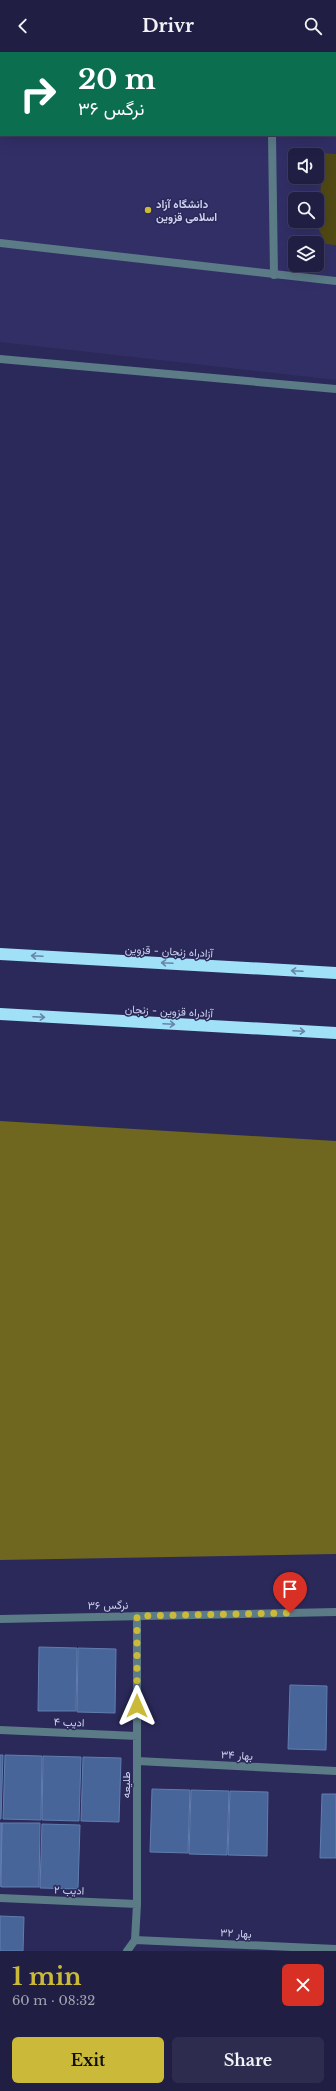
<!DOCTYPE html>
<meta charset="utf-8">
<style>
:root{--surface:#201f43;--page:#2d2c4e;--text:#f1f3f6;--muted:#a2a2b2;--line:#3d3d5c;--accent:#cbba39}
body{margin:0;font-family:"Libre Baskerville",Vazirmatn,serif;background:var(--page);color:var(--text);height:100vh;display:flex;flex-direction:column;font-size:15px;white-space:nowrap}
*{box-sizing:border-box;margin:0}
p{font-size:13px;color:var(--muted)}
.icon{flex:none;width:22px;height:22px;fill:none;stroke:currentColor;stroke-width:2;stroke-linecap:round;stroke-linejoin:round}
.map{position:relative;height:1899px;overflow:hidden}
.drawer{display:flex;flex-direction:column;background:var(--surface);flex:1}
.drawer>*{flex:none}
.banner{position:absolute;left:0px;top:0px;width:336px;height:84px;box-shadow:0 4px 16px #0002,0 0 0 1px var(--line);background:#0b6e4f;color:#fff;overflow:hidden}
.fabs{position:absolute;left:288px;top:96px;display:grid;gap:8px}
.fabs a{display:grid;place-items:center;width:36px;height:36px;border-radius:6px;background:var(--surface);box-shadow:0 4px 16px #0002,0 0 0 1px var(--line);font-size:20px}
.pin{position:absolute;display:grid;place-items:center;width:34px;height:34px;color:#fff;margin:-41px -17px;border-radius:50% 50% 50% 0;rotate:-45deg;box-shadow:0 0 4px #0007}
.pin .icon{rotate:45deg}
.me{position:absolute;width:44px;margin:-22px;rotate:0deg;stroke-linejoin:round;filter:drop-shadow(0 0 3px #0008)}
.turn{display:flex;align-items:center;gap:14px;height:84px;padding:0 12px;font-size:18px}
.turn .icon{width:52px;height:52px;stroke-width:2.5}
.turn b{display:block;font-size:28px;line-height:34px}
.round{display:grid;place-items:center;flex:none;width:42px;height:42px;border-radius:6px;background:var(--page)}
.headline{display:flex;align-items:center;justify-content:space-between;height:68px;padding:0 12px}
h1{font-size:24px;font-weight:800;line-height:30px;color:var(--accent)}
.cta{display:flex;gap:8px;margin-top:auto;padding:8px 12px}
.cta a{flex:1;height:46px;border-radius:6px;background:var(--accent);color:#111;font-size:16px;font-weight:800;line-height:46px;text-align:center}
.cta a+a{background:var(--page);color:var(--text)}
header{display:flex;justify-content:space-between;align-items:center;height:52px;padding:0 12px;background:var(--surface);font-size:18px;font-weight:800}
.map>svg:first-child{display:block}
.built{fill:#312f66;fill-rule:evenodd}
.green{fill:#504914}
.forest{fill:#6f6620}
.building{fill:#486599;stroke:#617daf}
.lines{fill:none;stroke-linecap:round;stroke-linejoin:round}
.service{stroke:#5b7b87;stroke-width:8}
.minor{stroke:#5b7b87;stroke-width:8}
.tertiary{stroke:#5b7b87;stroke-width:8}
.motorway{stroke:#a1e1f7;stroke-width:12}
.oneway{stroke:#6685a8}
.route{stroke:#cbba39;stroke-width:7;stroke-dasharray:0 12.6}
.poi-dot{fill:#cbba39;stroke:#2a2959;stroke-width:1.5}
.labels{text-anchor:middle;stroke-width:3;stroke-linejoin:round;paint-order:stroke}
.poi-label{font-size:11px;font-weight:bold;fill:#cfd2f0;stroke:#2a2959;text-anchor:start}
.street-label{font-size:11px;fill:#cfd2f0;stroke:#2a2959}
</style>
<header><svg class="icon" aria-label="back" viewBox="0 0 24 24"><path d="M15 5l-7 7 7 7"/></svg>Drivr<svg class="icon" aria-label="search" viewBox="0 0 24 24"><circle cx="10" cy="10" r="6"/><path d="M15 15l6 6"/></svg></header>
<div class="map">
<svg width="336" height="1899" viewBox="0 0 336 1899">
<rect width="100%" height="100%" fill="#2a2959"/>
<path class="built" d="M0 0H336V328L0 290ZM1 1H335V83H1ZM295 103H317V125H295ZM295 147H317V169H295ZM295 191H317V213H295Z"/>
<path class="green" d="M323 101 336 102V193L326 192 318 176Z"/>
<path class="forest" d="M0 1069 336 1089V1502L0 1508Z"/>
<path class="building" d="M325 0H336V73L335 1Z
M39 1595 77 1596 76 1659H38Z
M78 1596 116 1597 115 1661 77 1660Z
M290 1633 327 1634 326 1698 288 1697Z
M0 1703H3L1 1767H0Z
M5 1703 42 1704 41 1768 3 1767Z
M43 1704 81 1705 79 1769 42 1768Z
M83 1705 121 1706 119 1770 81 1769Z
M152 1737 190 1738 188 1801 150 1800Z
M191 1738 229 1739 227 1803 189 1802Z
M230 1739 268 1740 267 1804 228 1803Z
M322 1742H336V1806H320Z
M0 1771H2L0 1835Z
M2 1771H40L39 1835H1Z
M42 1772 80 1773 78 1837 40 1836Z
M0 1864 24 1865 23 1899H0Z"/>
<g class="lines">
<path class="service" d="M0 307 336 337"/>
<path class="minor" d="M272 0V1
M272 83 274 223
M0 191 336 229
M0 1678 137 1684
M137 1709 336 1719
M0 1846 137 1852
M135 1888 336 1897
M127 1899 135 1888 137 1852V1564"/>
<path class="tertiary" d="M0 1567 336 1560"/>
<path class="motorway" d="M0 902 336 921
M0 962 336 981"/>
</g>
<defs><path id="oneway-shaft" d="M-6 0H5M1.5-3L5.5 0L1.5 3" fill="none" stroke-width="1.6" stroke-linecap="round" stroke-linejoin="round"/></defs>
<g class="oneway">
<use href="#oneway-shaft" transform="translate(37 904) rotate(-177)"/>
<use href="#oneway-shaft" transform="translate(167 911) rotate(-177)"/>
<use href="#oneway-shaft" transform="translate(297 919) rotate(-177)"/>
<use href="#oneway-shaft" transform="translate(39 965) rotate(3)"/>
<use href="#oneway-shaft" transform="translate(169 972) rotate(3)"/>
<use href="#oneway-shaft" transform="translate(299 979) rotate(3)"/>
</g>
<g class="lines">
<path class="route" d="M137 1654V1564L290 1561"/>
</g>
<circle class="poi-dot" cx="148" cy="158" r="4"/>
<g class="labels">
<g class="poi-label">
<text x="156" y="156">دانشگاه آزاد<tspan x="156" dy="13">اسلامی قزوین</tspan></text>
</g>
<g class="street-label">
<text transform="translate(169 899) rotate(3)" y="4">آزادراه زنجان - قزوین</text>
<text transform="translate(169 959) rotate(3)" y="4">آزادراه قزوین - زنجان</text>
<text transform="translate(108 1553) rotate(-1)" y="4">نرگس ۳۶</text>
<text transform="translate(69 1670) rotate(2)" y="4">ادیب ۴</text>
<text transform="translate(237 1703) rotate(3)" y="4">بهار ۳۴</text>
<text transform="translate(126 1733) rotate(-90)" y="4">طلیعه</text>
<text transform="translate(69 1838) rotate(2)" y="4">ادیب ۲</text>
<text transform="translate(236 1881) rotate(3)" y="4">بهار ۳۲</text>
</g>
</g>
</svg>
<div class="fabs">
<a><svg class="icon" aria-label="sound" viewBox="0 0 24 24"><path d="M4 9h4l5-4v14l-5-4H4zM17 9q2 3 0 6"/></svg></a>
<a><svg class="icon" aria-label="search" viewBox="0 0 24 24"><circle cx="10" cy="10" r="6"/><path d="M15 15l6 6"/></svg></a>
<a><svg class="icon" aria-label="layers" viewBox="0 0 24 24"><path d="M12 4l9 5-9 5-9-5zM3 14l9 5 9-5"/></svg></a>
</div>
<div class="pin" style="left:290px;top:1561px;background:#d93025"><svg class="icon" aria-label="arrive" viewBox="0 0 24 24"><path d="M6 21V4h12l-3 4 3 4H6"/></svg></div>
<svg class="me" style="left:137px;top:1654px" viewBox="-20 -20 40 40"><path d="M0-17L14 15 0 8-14 15z" fill="#cbba39" stroke="#fff" stroke-width="4"/></svg>
<div class="banner">
<div class="turn"><svg class="icon" aria-label="right" viewBox="0 0 24 24"><path d="M7 20v-9h11M14 6l5 5-5 5"/></svg><div><b>20 m</b>نرگس ۳۶</div></div>
</div>
</div>
<section class="drawer">
<div class="headline"><div><h1>1 min</h1><p>60 m · 08:32</p></div><a class="round" style="background:#d93025;color:#fff"><svg class="icon" aria-label="close" viewBox="0 0 24 24"><path d="M6 6l12 12M18 6L6 18"/></svg></a></div>
<div class="cta"><a>Exit</a><a>Share</a></div>
</section>
